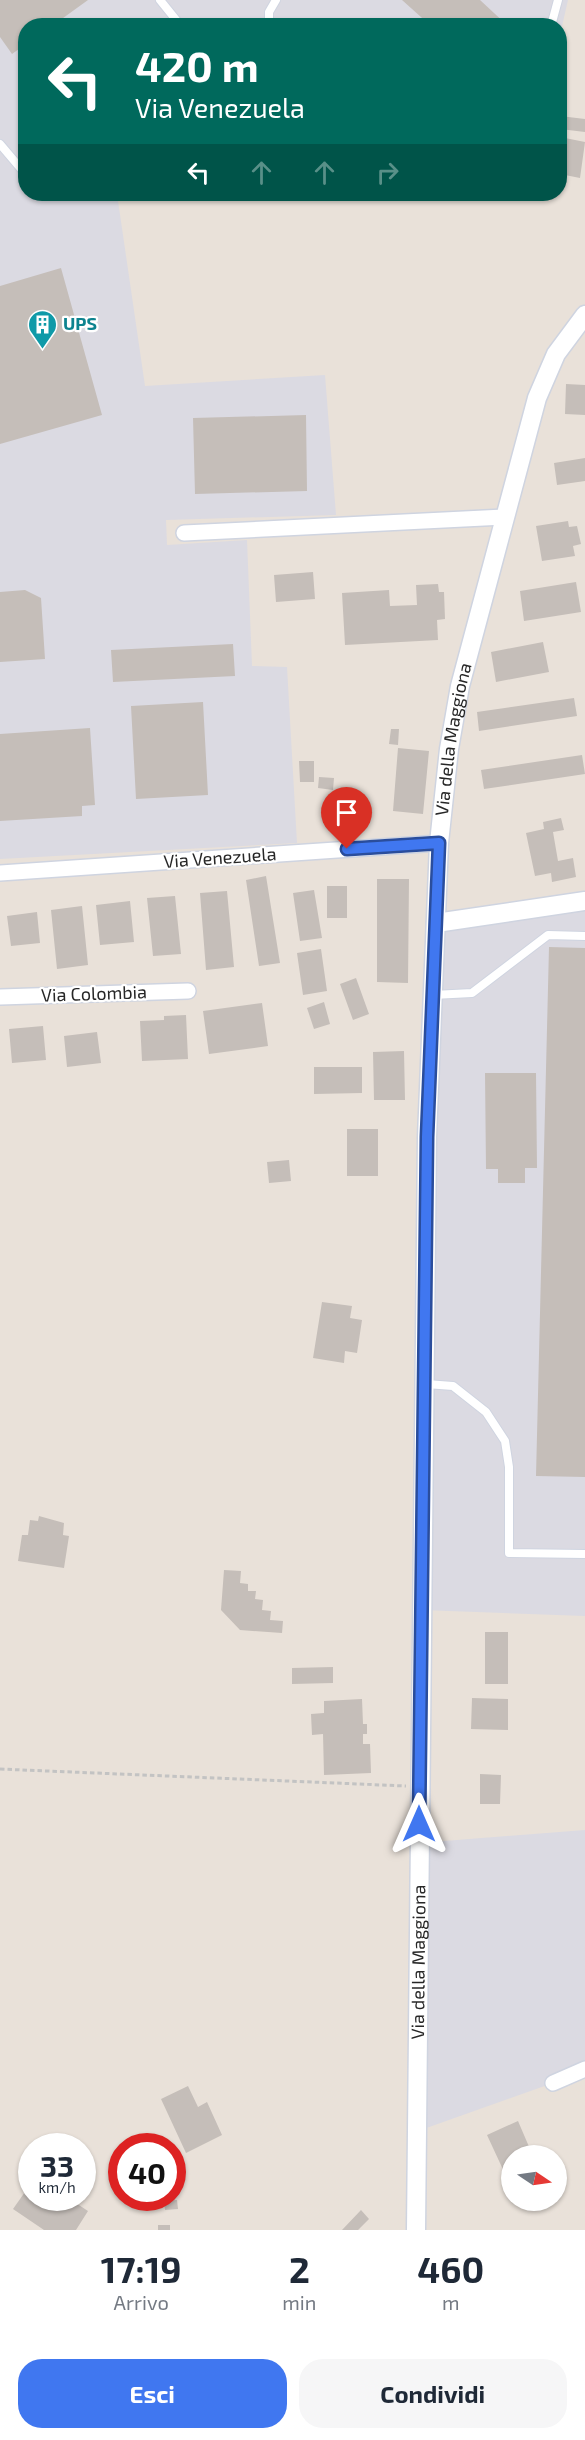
<!DOCTYPE html>
<html lang="it">
<style>
:root{--surface:#fff;--page:#f6f6f7;--text:#1f2937;--muted:#747a83;--accent:#4077f0}
body{margin:0;font-family:"Exo 2",sans-serif;background:var(--page);color:var(--text);height:100vh;display:flex;flex-direction:column;font-size:22px;white-space:nowrap}
*{box-sizing:border-box;margin:0}
p{font-size:20px;color:var(--muted)}
.icon{flex:none;width:33px;height:33px;fill:none;stroke:currentColor;stroke-width:2;stroke-linecap:round;stroke-linejoin:round}
.map{position:relative;height:2230px;overflow:hidden}
.drawer{display:flex;flex-direction:column;background:var(--surface);flex:1}
.drawer>*{flex:none}
.guide{position:absolute;left:18px;top:18px;width:549px;height:183px;border-radius:24px;box-shadow:0 2px 4px #0004;background:#00695c;color:#fff;overflow:hidden}
.needle{width:39px;rotate:103deg}
.buttons{position:absolute;left:501px;top:2145px;display:grid;gap:12px}
.buttons a{display:grid;place-items:center;width:66px;height:66px;border-radius:50%;background:var(--surface);box-shadow:0 2px 4px #0004;font-size:30px}
.speed{position:absolute;left:18px;top:2133px;display:flex;gap:12px;font-size:30px;font-weight:700;text-align:center}
.speed>*{display:grid;place-content:center;width:78px;height:78px;border-radius:50%;background:var(--surface);box-shadow:0 2px 4px #0004;line-height:1}
.speed small{font-size:15px;font-weight:400}
.speed .limit{border:9px solid #d22;background:#fff;color:#111}
.pin{position:absolute;display:grid;place-items:center;width:51px;height:51px;color:#fff;margin:-62px -26px;border-radius:50% 50% 50% 0;rotate:-45deg;box-shadow:0 0 6px #0007}
.pin .icon{rotate:45deg}
.me{position:absolute;width:66px;margin:-33px;rotate:0deg;stroke-linejoin:round;filter:drop-shadow(0 0 4px #0008)}
.turn{display:flex;align-items:center;gap:21px;height:126px;padding:0 18px;font-size:27px}
.turn .icon{width:78px;height:78px;stroke-width:2.5}
.turn b{display:block;font-size:42px;line-height:51px}
.lanes{display:flex;align-items:center;height:57px;padding:0 18px;background:#0003;justify-content:center;gap:30px;direction:ltr}
.lanes .off{opacity:.35}
.eta{display:flex;justify-content:space-evenly;align-items:center;height:102px;text-align:center}
.eta b{font-size:36px;font-weight:700;line-height:42px}
.primary-button{display:flex;gap:12px;margin-top:auto;padding:12px 18px}
.primary-button a{flex:1;height:69px;border-radius:24px;background:var(--accent);color:#fff;font-size:24px;font-weight:700;line-height:69px;text-align:center}
.primary-button a+a{background:var(--page);color:var(--text)}
.map>svg:first-child{display:block}
.industrial{fill:#dbdae2}
.building{fill:#c5beb9}
.lines{fill:none;stroke-linecap:round;stroke-linejoin:round}
.service-casing{stroke:#cfd4e0;stroke-width:10}
.minor-casing{stroke:#cfd4e0;stroke-width:18}
.tertiary-casing{stroke:#cfd4e0;stroke-width:21}
.path{stroke:#c3c3c3;stroke-width:3;stroke-dasharray:4.5 3;stroke-linecap:butt}
.service{stroke:#fff;stroke-width:8}
.minor{stroke:#fff;stroke-width:15}
.tertiary{stroke:#fff;stroke-width:18}
.route-casing{stroke:#2a4d9c;stroke-width:15}
.route{stroke:#4077f0;stroke-width:10}
.labels{text-anchor:middle;stroke-width:4.5;stroke-linejoin:round;paint-order:stroke}
.culture-label{font-size:18px;font-weight:bold;fill:#0d838f;stroke:#fff;text-anchor:start}
.street-label{font-size:18px;fill:#272727;stroke:#fff}
</style>
<div class="map">
<svg width="585" height="2230" viewBox="0 0 585 2230">
<rect width="100%" height="100%" fill="#e9e1d9"/>
<path class="industrial" d="M0 0H568L560 35V26H26V194H117L145 386 325 375 336 515 166 520 167 545 247 540 252 666 287 667 297 843 0 859Z
M585 901V1616L422 1610 436 923Z
M585 1830V2069L553 2083 418 2131 419 1843Z"/>
<path class="building" d="M0 0H88L52 26H26V44L12 54 0 37Z
M402 0H480L508 26H431Z
M560 116 585 119V132L560 129Z
M565 138 585 142 580 178 560 174Z
M61 268 102 415 0 444V286Z
M566 384 585 385V415L565 414Z
M306 415 307 491 195 494 193 418Z
M585 458V481L557 485 554 463Z
M568 521 569 527 577 526 581 544 573 546 575 556 542 561 536 526Z
M313 572 315 599 276 602 274 575Z
M576 582 581 612 524 621 520 591Z
M438 584 439 592H444L445 619 437 620 438 640 345 645 342 593 389 590 390 606 417 605 416 585Z
M25 590 41 598 45 659 0 662V592Z
M543 642 549 672 496 682 491 652Z
M233 644 235 676 113 682 111 650Z
M574 698 577 716 479 731 477 712Z
M203 702 208 795 136 799 131 706Z
M90 728 95 805 82 806V816L0 821V734Z
M391 729H399L398 745 389 744Z
M398 748 429 751 423 814 393 811Z
M582 755 585 774 484 789 481 770Z
M299 761H314V782H300Z
M319 777 334 778 333 790 318 788Z
M329 811H342V827H329Z
M561 818 564 830 553 832 558 861 573 858 576 877 552 882 551 873 535 876 526 833 544 829 543 822Z
M266 876 280 963 259 966 246 880Z
M377 879H409L408 983 377 982Z
M327 886H347V918H327Z
M314 890 322 938 300 941 293 893Z
M227 891 234 967 206 970 200 893Z
M175 896 181 954 153 956 147 898Z
M130 901 134 942 100 945 96 905Z
M82 906 88 965 57 969 51 910Z
M37 912 40 943 11 946 7 916Z
M549 947 585 948V1477L536 1476Z
M321 949 327 991 303 995 297 953Z
M356 978 369 1014 353 1020 340 984Z
M324 1002 330 1024 314 1029 307 1008Z
M262 1003 268 1046 209 1054 203 1011Z
M186 1015 188 1059 142 1061 140 1021 164 1020V1016Z
M43 1026 46 1060 12 1063 9 1029Z
M97 1032 101 1063 67 1067 64 1036Z
M404 1051 405 1100H374L373 1052Z
M314 1067H362V1093L314 1094Z
M485 1073H536L537 1168H525V1183H498V1169H486Z
M347 1129H378V1176H347Z
M289 1160 291 1181 269 1183 267 1162Z
M322 1302 352 1306 350 1318 362 1320 357 1353 345 1351 344 1363 313 1358Z
M39 1516 64 1523 63 1535 69 1536 64 1568 18 1561 22 1535H28L30 1520 38 1521Z
M224 1570 241 1571 240 1583 248 1584V1591H256L255 1599 263 1600 262 1610 271 1611 270 1620 283 1621 282 1633 240 1630 221 1610Z
M485 1632H508V1684H485Z
M333 1667V1683L292 1684V1668Z
M472 1698 508 1699V1730L471 1729Z
M362 1699 363 1724H367V1734H363V1744H370L371 1773 324 1775 323 1734 312 1735 311 1714 324 1713V1701Z
M480 1774 501 1775 500 1804H480Z
M188 2086 198 2107 207 2102 222 2135 186 2153 161 2099Z
M518 2121 533 2156H512V2174L506 2176 487 2135Z
M32 2182V2198H68L88 2211 76 2230H44L13 2209Z
M177 2200 178 2209 165 2210 164 2201Z
M361 2210 369 2219 358 2230H342Z
M158 2225H170V2230H158Z"/>
<g class="lines">
<defs>
<path id="service" d="M160 0 181 26
M269 26V12L276 0
M551 26 558 0
M0 144 22 170 26 169
M433 995 472 993 548 935 585 936
M426 1384 453 1386 486 1412 505 1441 509 1467V1553L585 1554"/>
<path id="minor" d="M184 533 504 517
M0 873 439 843
M0 997 188 991
M553 2083 585 2069"/>
<g id="tertiary">
<path d="M436 923 585 901"/>
<path id="s1" d="M416 2230 427 1137 439 843 449 749 460 686 537 398 556 354 585 315"/>
</g>
</defs>
<use href="#service" class="service-casing"/>
<use href="#minor" class="minor-casing"/>
<use href="#tertiary" class="tertiary-casing"/>
<path class="path" d="M0 1769 406 1786"/>
<use href="#service" class="service"/>
<use href="#minor" class="minor"/>
<use href="#tertiary" class="tertiary"/>
</g>
<g class="lines">
<defs>
<path id="route" d="M347 849 439 843 427 1137 419 1824"/>
</defs>
<use href="#route" class="route-casing"/>
<use href="#route" class="route"/>
</g>
<defs>
<symbol id="building-pin" viewBox="-11 -11 22 30"><path d="M0 17L-7.5 6A9.5 9.5 0 1 1 7.5 6Z" fill="#0f9aa8" stroke="#fff"/><path d="M-4-6H4V6H1V3H-1V6H-4ZM-2.5-4.3h1.7v1.8h-1.7ZM.8-4.3h1.7v1.8H.8ZM-2.5-1h1.7V.8h-1.7ZM.8-1h1.7V.8H.8Z" fill="#fff"/></symbol>
</defs>
<g fill-rule="evenodd">
<use href="#building-pin" x="26" y="308" width="33" height="45"/>
</g>
<g class="labels">
<g class="culture-label">
<text x="63" y="330">UPS</text>
</g>
<g class="street-label">
<text dy="6" stroke="none"><textPath href="#s1" startOffset="1492">Via della Maggiona</textPath></text>
<text transform="translate(220 858) rotate(-4)" y="6">Via Venezuela</text>
<text transform="translate(94 994) rotate(-2)" y="6">Via Colombia</text>
<text dy="6" stroke="none"><textPath href="#s1" startOffset="268">Via della Maggiona</textPath></text>
</g>
</g>
</svg>
<div class="buttons">
<a><svg class="needle" viewBox="-14 -14 28 28"><path d="M0-13l5 13h-10z" fill="#e53935"/><path d="M0 13l5-13h-10z" fill="#747a83"/></svg></a>
</div>
<div class="speed"><div>33<small>km/h</small></div><div class="limit">40</div></div>
<div class="pin" style="left:347px;top:849px;background:#d93025"><svg class="icon" aria-label="arrive" viewBox="0 0 24 24"><path d="M6 21V4h12l-3 4 3 4H6"/></svg></div>
<svg class="me" style="left:419px;top:1824px" viewBox="-20 -20 40 40"><path d="M0-17L14 15 0 8-14 15z" fill="#4077f0" stroke="#fff" stroke-width="4"/></svg>
<div class="guide">
<div class="turn"><svg class="icon" aria-label="left" viewBox="0 0 24 24"><path d="M17 20v-9H6M10 6l-5 5 5 5"/></svg><div><b>420 m</b>Via Venezuela</div></div>
<div class="lanes"><svg class="icon" aria-label="left" viewBox="0 0 24 24"><path d="M17 20v-9H6M10 6l-5 5 5 5"/></svg><svg class="icon off" aria-label="ahead" viewBox="0 0 24 24"><path d="M12 20V5M6 11l6-6 6 6"/></svg><svg class="icon off" aria-label="ahead" viewBox="0 0 24 24"><path d="M12 20V5M6 11l6-6 6 6"/></svg><svg class="icon off" aria-label="right" viewBox="0 0 24 24"><path d="M7 20v-9h11M14 6l5 5-5 5"/></svg></div>
</div>
</div>
<section class="drawer">
<div class="eta">
<div><b>17:19</b><p>Arrivo</p></div>
<div><b>2</b><p>min</p></div>
<div><b>460</b><p>m</p></div>
</div>
<div class="primary-button"><a>Esci</a><a>Condividi</a></div>
</section>
